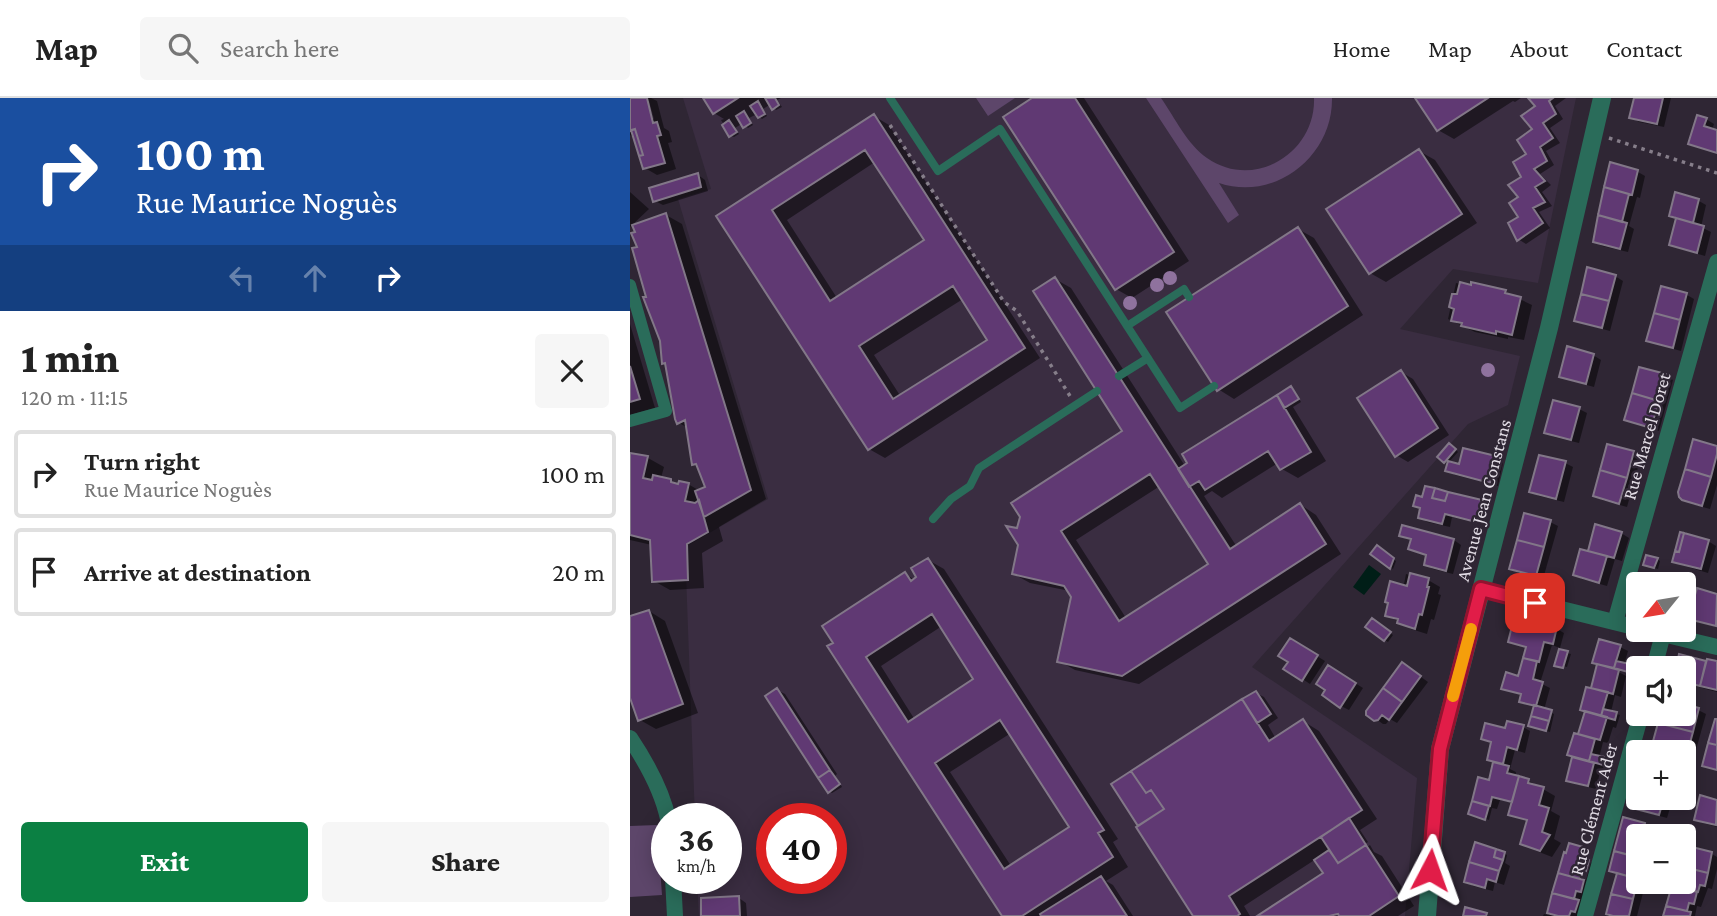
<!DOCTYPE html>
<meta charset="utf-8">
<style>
:root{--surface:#fff;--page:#f6f6f6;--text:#222;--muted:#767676;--line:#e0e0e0;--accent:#0b8043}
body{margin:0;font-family:"Crimson Pro",serif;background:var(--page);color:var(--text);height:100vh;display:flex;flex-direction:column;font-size:26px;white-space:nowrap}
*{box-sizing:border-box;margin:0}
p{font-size:23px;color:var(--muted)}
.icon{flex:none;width:38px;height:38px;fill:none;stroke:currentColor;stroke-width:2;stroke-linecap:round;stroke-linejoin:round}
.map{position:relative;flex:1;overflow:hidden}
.side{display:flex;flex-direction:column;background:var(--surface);width:630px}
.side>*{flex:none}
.hud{background:#1a4fa0;color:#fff;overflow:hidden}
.needle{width:46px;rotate:240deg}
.fabs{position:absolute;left:996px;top:474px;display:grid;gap:14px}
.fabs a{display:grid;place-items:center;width:70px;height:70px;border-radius:7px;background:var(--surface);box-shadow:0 4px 18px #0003;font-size:35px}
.speed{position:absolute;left:21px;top:705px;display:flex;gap:14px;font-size:35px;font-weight:700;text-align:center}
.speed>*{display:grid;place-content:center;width:91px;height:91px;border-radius:50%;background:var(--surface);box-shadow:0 4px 18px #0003;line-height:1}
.speed small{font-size:18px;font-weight:400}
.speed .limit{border:10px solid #d22;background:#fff;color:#111}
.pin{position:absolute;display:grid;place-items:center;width:60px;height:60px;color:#fff;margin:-30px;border-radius:14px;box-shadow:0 4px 10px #0006}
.me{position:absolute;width:77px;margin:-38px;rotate:4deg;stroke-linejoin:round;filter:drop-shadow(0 0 5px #0008)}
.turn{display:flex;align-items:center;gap:24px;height:147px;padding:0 21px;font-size:32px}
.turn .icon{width:91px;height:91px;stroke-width:2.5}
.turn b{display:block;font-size:49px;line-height:60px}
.lanes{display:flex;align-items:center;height:66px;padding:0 21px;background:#0003;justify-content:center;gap:35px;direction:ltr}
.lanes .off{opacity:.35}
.round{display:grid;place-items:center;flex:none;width:74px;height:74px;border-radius:7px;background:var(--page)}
.head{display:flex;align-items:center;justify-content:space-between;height:119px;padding:0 21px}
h1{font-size:42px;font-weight:800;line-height:52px}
.primary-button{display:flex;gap:14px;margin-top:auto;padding:14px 21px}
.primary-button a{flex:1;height:80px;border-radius:7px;background:var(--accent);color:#fff;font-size:28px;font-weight:800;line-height:80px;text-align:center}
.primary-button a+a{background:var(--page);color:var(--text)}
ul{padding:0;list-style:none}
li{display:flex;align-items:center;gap:21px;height:88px;margin:0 14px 10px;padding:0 7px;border:4px solid var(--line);border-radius:7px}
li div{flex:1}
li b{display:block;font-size:26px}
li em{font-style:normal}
header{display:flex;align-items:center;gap:42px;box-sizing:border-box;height:98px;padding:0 35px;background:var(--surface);border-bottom:2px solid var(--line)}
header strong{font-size:33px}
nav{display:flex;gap:38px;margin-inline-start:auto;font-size:24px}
.search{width:490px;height:63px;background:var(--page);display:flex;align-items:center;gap:18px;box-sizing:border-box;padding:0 24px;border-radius:7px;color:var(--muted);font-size:26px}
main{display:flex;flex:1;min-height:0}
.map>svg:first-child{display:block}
.built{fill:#3a2d41;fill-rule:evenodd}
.green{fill:#5d466a}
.water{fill:#001e17}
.shadow{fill:#0007;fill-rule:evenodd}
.building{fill:#603973;stroke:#827788;stroke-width:2;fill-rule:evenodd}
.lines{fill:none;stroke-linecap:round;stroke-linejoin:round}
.path{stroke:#867e8a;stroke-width:3.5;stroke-dasharray:3.5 5;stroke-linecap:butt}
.service{stroke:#2a6c5a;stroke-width:8}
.pedestrian{stroke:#2a6c5a;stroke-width:12}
.minor{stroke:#2a6c5a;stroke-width:16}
.tertiary{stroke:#2a6c5a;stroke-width:18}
.tree{fill:#8f729e}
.route-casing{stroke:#92132f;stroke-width:18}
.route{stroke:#e11d48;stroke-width:12}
.slow{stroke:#f59e0b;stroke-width:12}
.labels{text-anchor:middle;stroke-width:5;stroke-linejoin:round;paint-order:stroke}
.street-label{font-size:19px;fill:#e2dce5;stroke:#2f2634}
</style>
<header>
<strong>Map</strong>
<div class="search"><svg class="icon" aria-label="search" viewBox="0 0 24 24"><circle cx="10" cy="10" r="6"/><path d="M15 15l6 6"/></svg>Search here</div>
<nav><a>Home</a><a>Map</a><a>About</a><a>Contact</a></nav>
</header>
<main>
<section class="side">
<div class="hud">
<div class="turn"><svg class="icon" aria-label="right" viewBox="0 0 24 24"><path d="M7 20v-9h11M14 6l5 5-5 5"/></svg><div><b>100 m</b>Rue Maurice Noguès</div></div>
<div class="lanes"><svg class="icon off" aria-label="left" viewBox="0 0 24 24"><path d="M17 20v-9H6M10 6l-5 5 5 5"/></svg><svg class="icon off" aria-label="ahead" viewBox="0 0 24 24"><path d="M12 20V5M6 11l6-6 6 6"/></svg><svg class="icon" aria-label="right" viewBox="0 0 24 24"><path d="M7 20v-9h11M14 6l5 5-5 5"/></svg></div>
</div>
<div class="head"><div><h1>1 min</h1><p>120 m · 11:15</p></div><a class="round"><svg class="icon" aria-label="close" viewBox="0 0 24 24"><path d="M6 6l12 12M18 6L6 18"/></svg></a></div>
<ul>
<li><svg class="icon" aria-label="right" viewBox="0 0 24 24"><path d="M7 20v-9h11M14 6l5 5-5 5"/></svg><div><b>Turn right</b><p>Rue Maurice Noguès</p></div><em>100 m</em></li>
<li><svg class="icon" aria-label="arrive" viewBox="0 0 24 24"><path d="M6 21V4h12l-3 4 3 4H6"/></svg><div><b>Arrive at destination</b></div><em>20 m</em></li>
</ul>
<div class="primary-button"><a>Exit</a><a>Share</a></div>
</section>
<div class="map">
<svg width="1087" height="818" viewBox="0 0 1087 818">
<rect width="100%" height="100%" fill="#2f2634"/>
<path class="built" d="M53 0H946L908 185 823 171 770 231 890 258 878 307 838 326 622 569 787 680 775 818H69L67 781 96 780V721H65L55 449 138 401 48 101 81 91ZM142 721H201V780H142Z"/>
<path class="green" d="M346 0H385L358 18Z
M516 0H531C545 20 557 46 577 60 624 93 686 55 684 0H702C703 58 645 104 589 85L609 117 598 125Z
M27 727 32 797 0 799V728Z"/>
<path class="water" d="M739 467 751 476 734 497 723 489Z"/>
<path class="shadow" d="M3 0H21L27 3 34 30 39 33 42 44 38 45 46 71 27 77 15 70 5 40 0 37V1ZM16 3H19L24 21 21 22Z
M75 0H151L147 2 152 9 146 12 141 6 133 11 137 18 132 21 127 16 119 20 123 27 118 30 113 25 105 30 109 36 104 39 101 38 91 22 94 21 84 15Z
M405 0H454L559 163 502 200 486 191Z
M787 0H891L885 4 883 3 824 41 808 32Z
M901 0H936L925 8 933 21 920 30 930 45 916 53 924 67 910 76 921 87 912 94 922 108 909 114 920 130 896 146 888 141 890 100 908 8Z
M1006 0H1041L1034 29 1009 24 1001 19Z
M244 18 259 27 410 260 255 360 239 351 89 119ZM245 64 296 143 207 200 157 122ZM333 201 360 243 271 299 244 257Z
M1076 21 1084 26 1082 32 1087 34V53L1066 47V49L1060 46Z
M789 53 805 62 847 125 756 184 740 175Z
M981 66 1008 74 1015 78 1010 100 1007 99 999 128 1004 131 998 154 972 148 965 143Z
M68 77 75 82 78 93 33 107 25 103Z
M0 94 19 111 0 129Z
M1069 103 1076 107 1071 129 1081 134 1075 158 1048 150 1041 146 1048 121 1041 117Z
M36 117 52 126 136 401 89 429 93 443 72 455 74 490 40 492 24 483 22 447 0 442V356L18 360 34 369 31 380 40 382 49 387 58 386 70 393 78 390 70 370 64 366 58 330 49 325 36 266 34 264 32 243 18 200 9 150Z
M668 131 684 140 733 217 604 301 588 291Z
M985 178 993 183 980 233 954 226 946 222Z
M425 181 441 190 555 368 661 290 664 292 671 304 663 309 696 363 668 380 652 371 648 365 592 400 582 393 574 398 607 449 671 407 686 417 711 456 509 586 445 572 429 563 443 499 440 493 400 485 384 476 390 446 389 432 495 334ZM530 388 580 466 496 520 446 442Z
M826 185 875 194 902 207 894 242 878 239V241L845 234 818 221Z
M1033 191 1057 197 1064 201 1051 253 1026 246 1018 242Z
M0 226 25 310 0 317Z
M963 257 971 262 964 289 939 282 931 278Z
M771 274 783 281 819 337 778 364 766 357Z
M1035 277 1043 282 1029 333 1004 326 996 321Z
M949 311 957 315 949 345 924 339 916 335Z
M979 348 1004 355 1011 359 997 409 972 402 965 397Z
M823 349 828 354 818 365 815 363Z
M1087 350V387L1080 411 1062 406 1053 401Z
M835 352 866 360 873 365 868 388 825 377 817 372 831 369Z
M935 365 943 369 934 404 909 398 901 393Z
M851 404 859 409 854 427 822 419 820 429 797 424 790 419 792 411Z
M920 424 928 428 913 481 889 475 881 470Z
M774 429 824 442 831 447 823 476 803 471 796 467 798 458 780 451 782 442 771 437Z
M967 429 991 435 999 440 992 463 985 461 977 488 952 481 945 476 959 455Z
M1078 443 1086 448 1078 475 1051 467 1044 463Z
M747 450 766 463 763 471 742 456Z
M1027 461 1030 463 1028 471 1019 468Z
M298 462 314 471 488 741 483 744 498 769 476 783 483 787 503 818H374L200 549 275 476 285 482ZM312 528 346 582 285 622 251 568ZM381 635 441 729 381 768 320 674Z
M776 476 798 482 810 489 808 496 811 497 804 522 801 521 797 536 781 531 757 517 780 489 774 486Z
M1054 490 1057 493 1054 506Z
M1068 493 1087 497V529L1068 524 1060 520Z
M19 513 35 523 68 615 26 631 10 622 0 595V520Z
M745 524 763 537 758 544 755 542Z
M904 524 927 531 934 535 930 550 922 547 910 585 920 590 914 612 924 616 920 634 903 629 905 609 891 603 893 597 881 594 874 590 889 580 897 550 880 543 902 536Z
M661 542 695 563 680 586 656 570 660 564Z
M990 549 998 553 994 567 1002 570 1001 574 992 571V572L986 570 985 572 996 578 991 599 985 597 981 614 990 617 986 630 983 629 978 645 973 644 969 660 977 663 974 675 970 674 966 691 946 686 938 682 944 659 939 656 949 638 969 566Z
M930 553 941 556 937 569 928 567Z
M1050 558 1087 566V594L1054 585V570H1047Z
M780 571 798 584 767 625 760 621 756 626H753L746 621Z
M706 573 733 590 719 612 711 608Z
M147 592 155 596 207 676 205 678 212 689 202 695 199 693Z
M626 595 634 599 648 620 638 627 646 641 673 623 689 633 747 721 730 732 738 744 712 760 715 763 740 747 744 754 752 758 784 808 768 818H630L695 776 686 761 614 808 620 818H565Z
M1054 608 1068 612 1076 616 1064 659 1054 656V654L1032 651 1024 646 1032 616H1054Z
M893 629 900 633 895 655 885 652 880 671 886 674 885 679 899 683 925 698 921 713 930 718 924 741 931 745 922 759 904 752 892 745 898 724 880 716 883 705 870 702 867 711 862 710 859 722 840 715 849 681 860 684 865 665 859 661 863 646 853 641 876 632Z
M1008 693V700H1043L1037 720 1011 713 1004 709Z
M1071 699 1087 704V729L1073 725 1066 721Z
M994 722 1015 727 1022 731 1020 738H1008V784L1015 787 1007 818H977L988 777 981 773Z
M940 747 953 751 960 755 952 781 956 782 961 764 966 768 948 818H913L914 816 918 817 935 756 937 757Z
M1054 749 1082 756 1087 759V771L1082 791 1078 790 1071 809 1067 808 1065 818H1035L1043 789 1048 791 1050 784H1054V770L1057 758 1054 755V756Z
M874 755 877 757 875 765 880 768 874 787 865 784 863 793 843 788 836 783Z
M109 800 116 805 117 818H73Z"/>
<path class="building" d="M0 0H17L23 25 27 24 31 37 27 38 35 65 13 71 9 58 13 57 5 31 0 33Z
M73 0H108L83 16Z
M135 0H145L149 7 142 12Z
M402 0H445L544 154 485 192 373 19Z
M785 0H858L807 33Z
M898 0H923L919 3 926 16 913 25 923 40 910 49 917 63 904 71 915 83 905 89 915 104 903 110 913 125 887 143 878 125 888 119 879 105 888 99 878 87 891 79 883 64 896 56 887 42 902 31 891 18 905 8Z
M1004 0H1033L1027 26 999 20Z
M128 3 135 16 128 20 120 8Z
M114 13 121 25 113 30 106 18Z
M244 16 395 250 238 352 86 118ZM235 52 294 142 200 203 142 112ZM323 188 357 242 263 301 229 248Z
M1067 17 1077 20 1074 28 1087 32V55L1058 46Z
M99 22 107 34 99 39 92 27Z
M5 31 13 57 9 58 1 32Z
M789 51 832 116 739 176 696 111Z
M980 64 1008 72 1002 97 974 89Z
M68 75 71 89 23 104 19 90Z
M974 89 999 96 992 124 968 117Z
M1045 94 1069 101 1063 125 1039 118Z
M36 115 121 392 74 419 65 393 75 389 66 366 62 367 55 322 47 326 45 321 35 265 32 266 30 243 13 199H16L2 150 7 149 1 135 5 134 2 127Z
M968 117 997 125 990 151 963 144Z
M1046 120 1074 128 1067 155 1039 147Z
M668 129 718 208 587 293 536 214Z
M957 169 986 177 979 203 951 196Z
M425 179 600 451 670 405 696 446 492 578 427 564 441 499 434 488 382 476 388 447 376 428 387 430 390 419 381 405 492 333 403 193ZM520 376 578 466 489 523 431 433Z
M830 184 841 187V184L876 192 875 195 891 199 882 237 866 233V236L831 228 832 225 821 223 824 211 819 209 822 196H827Z
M1031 188 1057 195 1050 222 1024 215Z
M951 196 979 203 972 230 944 223Z
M1024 215 1050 222 1043 250 1016 243Z
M937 248 964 256 956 286 929 279Z
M0 268 10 301 0 304Z
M1009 269 1036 276 1029 303 1002 295Z
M771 272 808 330 765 359 727 300Z
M661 288 669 301 654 310 647 297Z
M1002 295 1029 303 1021 330 994 322Z
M647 297 681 354 650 372 638 353 575 392 569 383 559 389 548 371 557 365 552 356Z
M923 302 950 309 941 342 914 335Z
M1063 341 1087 348V356L1081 379 1055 371Z
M819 345 826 351 814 365 807 359Z
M977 346 1004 353 997 380 970 372Z
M833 350 866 358 860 385 815 373 818 363 829 366Z
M0 355 18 358 13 380 22 382 23 377 41 381V384L48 386 49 383 59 385 55 403 65 405 69 402 78 434 57 446 58 482 22 484 20 442 0 437Z
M909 357 936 363 926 401 899 394Z
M1055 371 1081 379 1072 408 1052 402 1049 399 1048 394Z
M970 372 997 380 989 406 963 398Z
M795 388 805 390 802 400 815 403 818 394 852 402 846 424 815 416 812 426 788 420 790 410 783 408 786 397 792 399Z
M805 390 818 394 815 403 802 400Z
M894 415 921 422 914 449 887 442Z
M965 426 992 434 984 460 958 453Z
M772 427 824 441 816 473 794 467 796 457 778 451 781 441 769 438Z
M1050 434 1054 435 1049 454 1045 453Z
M1054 435 1079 442 1071 471 1042 464 1045 453 1049 454Z
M887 442 914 449 906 478 879 471Z
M747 447 764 460 760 471 740 456Z
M950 451 977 458 969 485 943 477Z
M1016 457 1028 460 1024 470 1013 467Z
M298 460 474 732 468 735 483 759 392 818H372L197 548 203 545 192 528 275 474 281 483 286 479 281 470ZM302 516 343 581 278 624 236 559ZM370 622 439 729 374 771 305 665Z
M780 475 799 480 797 489H799L792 517 789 516 785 531 767 525 768 521 755 518 758 505 755 504 760 483 777 488Z
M1021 479 1050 486H1019Z
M1067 490 1087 496 1086 528 1058 521Z
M19 512 53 606 8 623 0 600V518Z
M742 520 761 534 754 543 735 529Z
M903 522 927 529 923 546 914 544 909 564 893 560 896 549 878 544 882 528 900 533Z
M660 540 688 557 672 583 653 571 658 564 648 558Z
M969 541 991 547 984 570 962 565Z
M929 551 938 553 933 570 924 568Z
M1049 556 1076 563 1070 588 1054 584V570H1046Z
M893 560 907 563 903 581 913 584 906 608 889 604 891 596 871 591 876 574 888 578Z
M1077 561 1087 563V592L1070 588Z
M986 563 1000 566 998 574 984 570Z
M772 564 791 578 772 604 753 590Z
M967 566 989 572 983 596 961 590Z
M698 567 726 585 710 610 692 597 695 592 686 586Z
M956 589 978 594 971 618 950 612Z
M147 590 200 672 188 680 135 598Z
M753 590 772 604 759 622 752 617 748 622 744 623 736 617V613Z
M626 593 641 616 627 625 612 601Z
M612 601 639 643 673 621 732 712 599 798 610 816 607 818H563L506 729 534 711 521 692 516 695 501 673Z
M1054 606 1069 610 1063 634 1028 625 1031 616H1054Z
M904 607 922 612 919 623 901 618Z
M973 611 987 614 985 622 971 618Z
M955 613 977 619 970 642 948 636Z
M901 618 919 623 916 633 898 628Z
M1085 621H1087V647L1078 645Z
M877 623 894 627 887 652 877 649 873 666 857 662 861 644 851 641 855 625 875 630Z
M1028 625 1063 634 1057 656 1022 647Z
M944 635 965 641 959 663 937 657Z
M1078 645 1087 647V672L1072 668Z
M961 656 975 659 973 667 959 663Z
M942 659 964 665 958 688 936 683Z
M863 664 879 668 877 675 889 678 882 704 862 699 860 708 842 703 848 679 859 682Z
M200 672 210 686 198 695 188 680Z
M501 673 516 695 521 692 534 711 508 728 481 686Z
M889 678 899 681 898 685 914 689 909 707 919 710 912 734 920 737 910 753 890 746 897 722 878 717Z
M1008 688V700H1034L1029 717 1002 710Z
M1070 697 1087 702 1086 727 1064 722Z
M842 703 859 708 855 722 838 716Z
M993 719 1015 725 1012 738H1008V752L1006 759 984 753Z
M719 720 736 747 708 765 691 739Z
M845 744 866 751 864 759 873 762 869 773 839 764Z
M939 745 953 749 951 759 959 762 956 773 952 772 950 781 928 775 934 754 936 755Z
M736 747 769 798 739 818H709L708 816 699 818H627L693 775 684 762 699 752 708 765Z
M1054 747 1082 754 1078 775 1054 769 1055 757H1054Z
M866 751 875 754 873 762 864 759Z
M984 753 1008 759V768L1004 767 1001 779 979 773Z
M839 764 869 773 866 784 857 781 855 790 834 784Z
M1054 769 1078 775 1075 788 1070 787 1068 794 1047 788 1048 784H1054Z
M928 775 954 782 951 794 946 793 944 801 922 795Z
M987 775 1008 781 1003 801 981 796Z
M471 778 497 818H411L410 816Z
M1042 787 1067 794 1064 806 1059 805 1057 813 1036 808Z
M922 795 949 802 945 814 941 813 939 818H928L917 815Z
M981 796 1003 801 999 818H983L976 816Z
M109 798 110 818H71V800Z
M1036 808 1061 814 1060 818H1033Z
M835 809 857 815 856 818H833Z"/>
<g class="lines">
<path class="path" d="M260 27 374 204 387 213 440 298
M979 40 1087 75"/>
<path class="service" d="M260 0 308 73 370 31 550 310 584 288
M497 228 554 191 559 199
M489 278 518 260
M303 421 321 401 340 388 349 370 467 293"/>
<path class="pedestrian" d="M0 187 36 313 0 323"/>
<path class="minor" d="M851 491 1008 530
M985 524 1087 164
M1016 532 1087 549
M1024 570 1033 536
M0 640C16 664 32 692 38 721
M43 780 45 818
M955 818 1011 616"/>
<path class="tertiary" d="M797 818 810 651 919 230 972 0"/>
</g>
<g class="tree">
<circle cx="540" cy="180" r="7"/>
<circle cx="527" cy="187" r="7"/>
<circle cx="500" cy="205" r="7"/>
<circle cx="858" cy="272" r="7"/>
</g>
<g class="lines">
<defs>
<path id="route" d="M800 772 810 651 851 491 905 505"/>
</defs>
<use href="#route" class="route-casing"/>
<use href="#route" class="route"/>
<path class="slow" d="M823 598 841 531"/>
</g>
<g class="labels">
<g class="street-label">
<text transform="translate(1016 338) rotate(-74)" y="7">Rue Marcel Doret</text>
<text transform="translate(853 402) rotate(-75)" y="7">Avenue Jean Constans</text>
<text transform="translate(963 711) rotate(-75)" y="7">Rue Clément Ader</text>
</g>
</g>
</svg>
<div class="fabs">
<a><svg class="needle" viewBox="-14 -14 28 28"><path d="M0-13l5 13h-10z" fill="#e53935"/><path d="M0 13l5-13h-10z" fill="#767676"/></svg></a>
<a><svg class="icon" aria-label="sound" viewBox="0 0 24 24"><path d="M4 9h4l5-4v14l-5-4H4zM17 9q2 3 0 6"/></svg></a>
<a>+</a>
<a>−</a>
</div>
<div class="speed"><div>36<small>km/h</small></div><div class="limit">40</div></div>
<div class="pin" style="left:905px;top:505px;background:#d93025"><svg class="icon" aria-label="arrive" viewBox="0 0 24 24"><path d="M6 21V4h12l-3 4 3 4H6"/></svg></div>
<svg class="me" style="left:800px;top:772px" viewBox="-20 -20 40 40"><path d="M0-17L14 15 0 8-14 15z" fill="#e11d48" stroke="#fff" stroke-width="4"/></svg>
</div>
</main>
